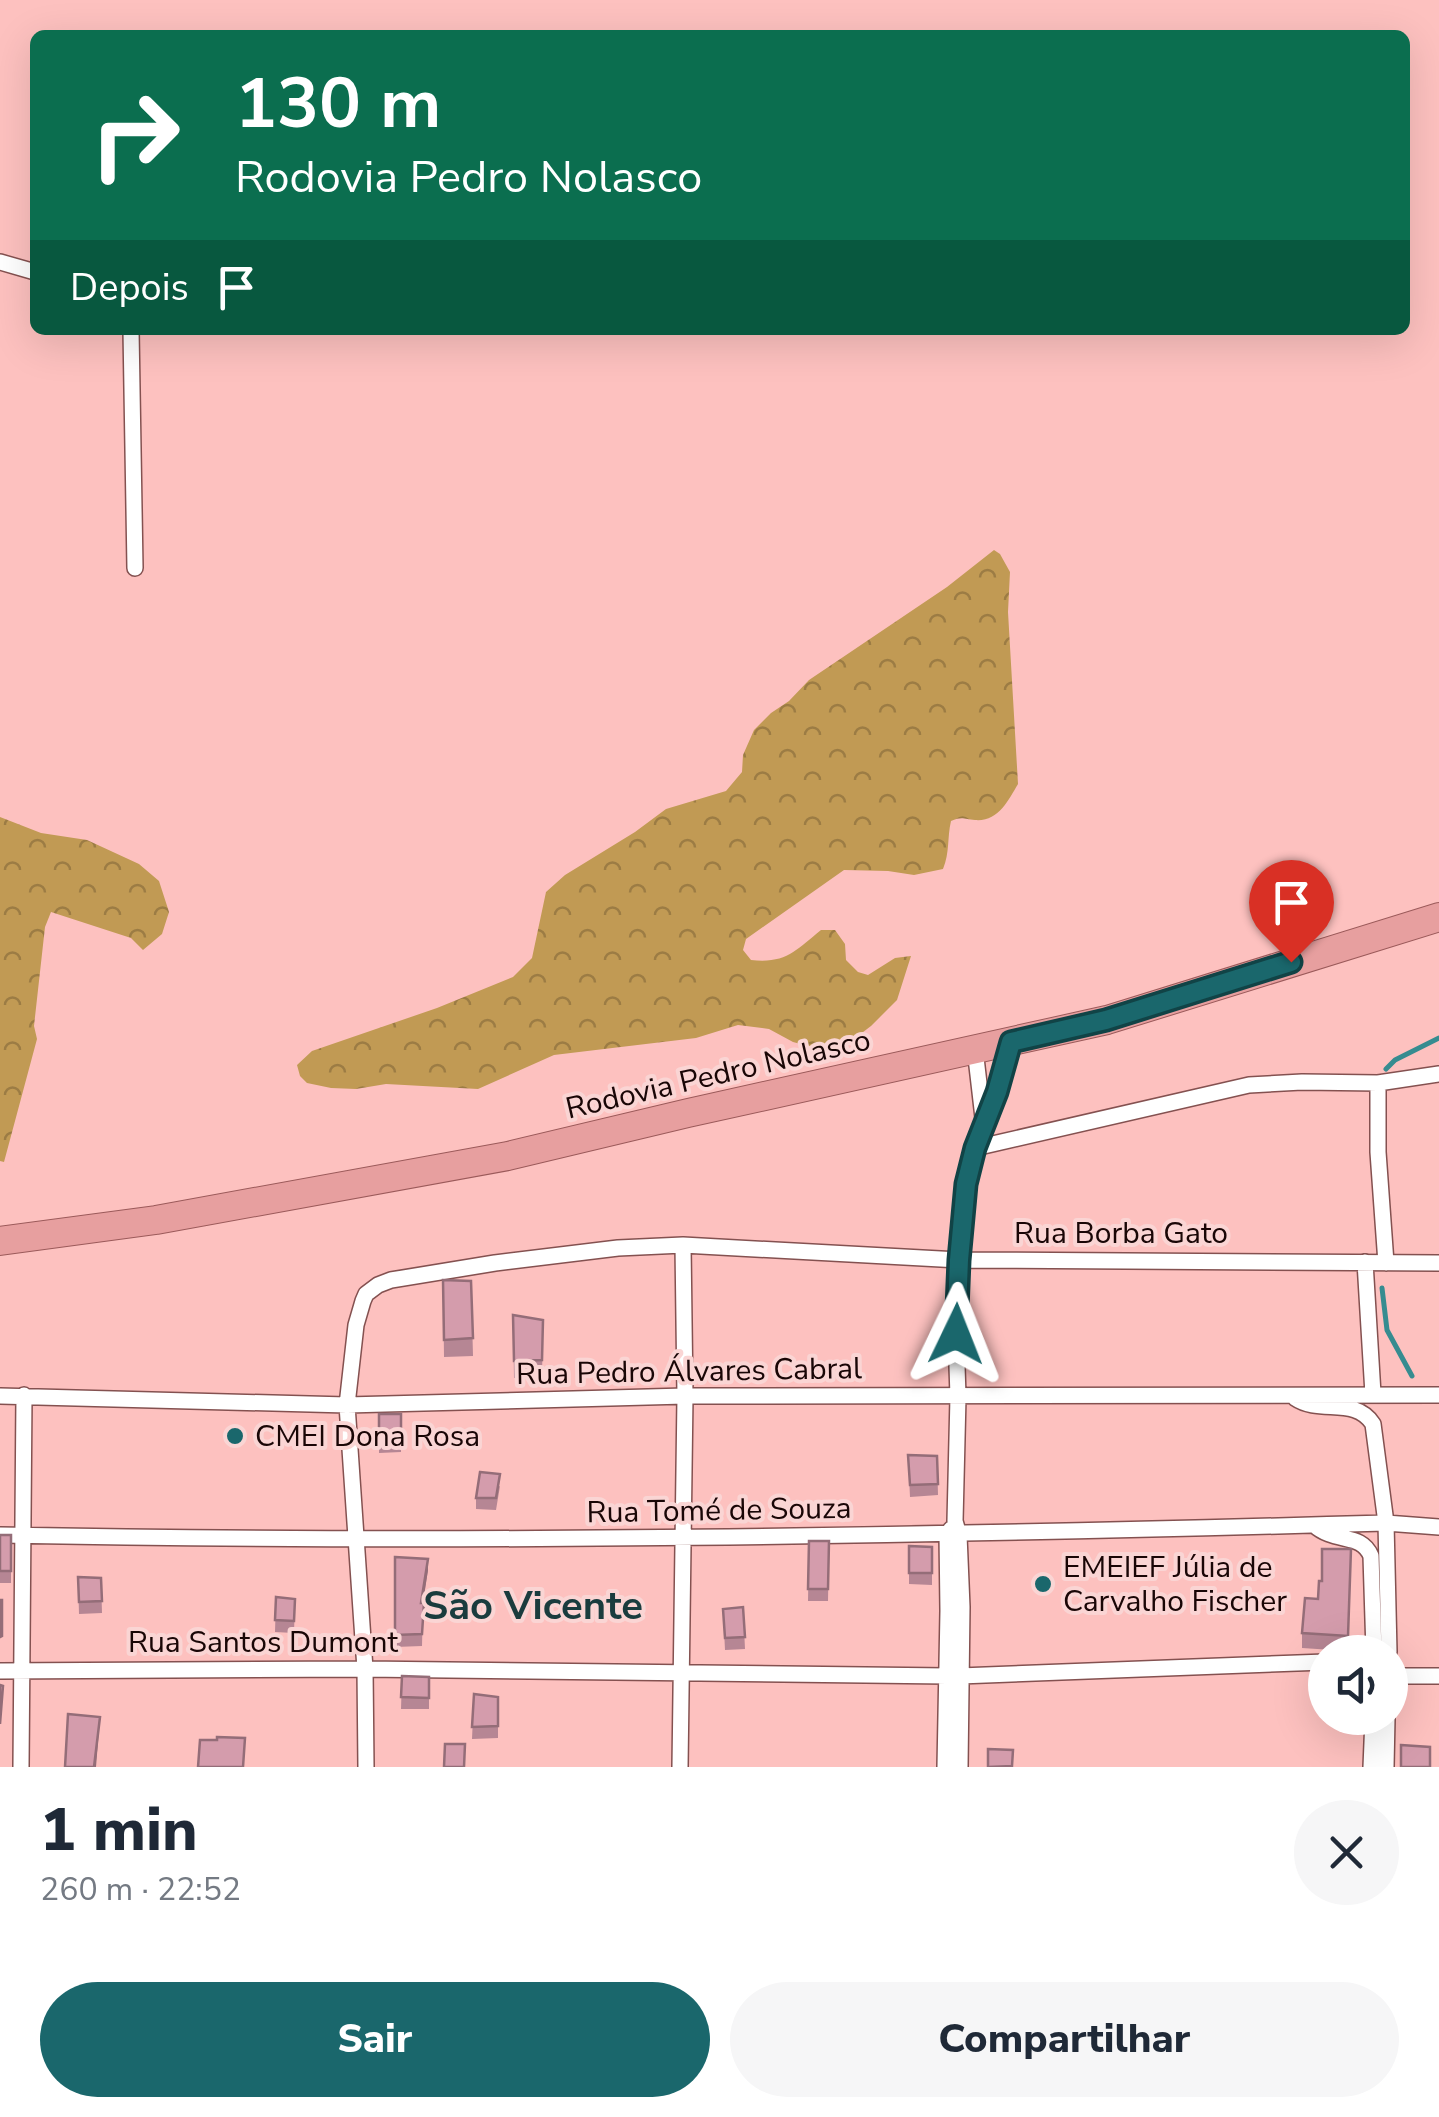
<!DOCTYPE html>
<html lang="pt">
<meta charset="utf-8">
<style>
:root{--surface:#fff;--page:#f6f6f7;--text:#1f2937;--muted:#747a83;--accent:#1a676c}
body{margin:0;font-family:"Nunito Sans",sans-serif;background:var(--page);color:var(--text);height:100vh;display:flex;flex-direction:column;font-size:38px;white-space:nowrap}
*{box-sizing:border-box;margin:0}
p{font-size:32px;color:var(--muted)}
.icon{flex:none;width:55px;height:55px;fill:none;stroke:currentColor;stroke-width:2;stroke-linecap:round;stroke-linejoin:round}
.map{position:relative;height:1767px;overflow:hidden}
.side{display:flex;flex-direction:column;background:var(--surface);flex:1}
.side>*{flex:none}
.hud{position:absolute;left:30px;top:30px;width:1380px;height:305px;border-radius:15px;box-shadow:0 10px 40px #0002;background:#0b6e4f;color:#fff;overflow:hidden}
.tools{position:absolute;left:1308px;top:1635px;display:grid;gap:20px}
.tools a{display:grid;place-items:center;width:100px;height:100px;border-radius:50%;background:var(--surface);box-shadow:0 10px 40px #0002;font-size:50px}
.pin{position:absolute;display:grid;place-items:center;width:85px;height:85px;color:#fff;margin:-102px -42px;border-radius:50% 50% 50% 0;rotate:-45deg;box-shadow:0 0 10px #0007}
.pin .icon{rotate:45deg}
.me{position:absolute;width:110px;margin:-55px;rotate:2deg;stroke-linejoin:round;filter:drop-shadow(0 0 8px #0008)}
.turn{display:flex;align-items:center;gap:35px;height:210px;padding:0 40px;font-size:45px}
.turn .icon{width:130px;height:130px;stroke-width:2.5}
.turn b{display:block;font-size:70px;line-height:85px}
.then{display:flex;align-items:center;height:95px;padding:0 40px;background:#0003;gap:20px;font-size:38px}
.round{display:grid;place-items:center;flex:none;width:105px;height:105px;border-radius:52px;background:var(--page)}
.head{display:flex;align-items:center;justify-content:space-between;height:170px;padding:0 40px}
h1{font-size:60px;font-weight:800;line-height:75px}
.primary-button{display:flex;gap:20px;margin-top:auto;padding:20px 40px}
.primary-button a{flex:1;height:115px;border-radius:60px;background:var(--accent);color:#fff;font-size:40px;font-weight:800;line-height:115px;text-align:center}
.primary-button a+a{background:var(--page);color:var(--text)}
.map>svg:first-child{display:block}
.forest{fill:url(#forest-crowns)}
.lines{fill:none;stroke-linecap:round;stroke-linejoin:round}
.stream{stroke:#368c90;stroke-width:5}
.minor-casing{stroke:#845150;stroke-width:18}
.trunk-casing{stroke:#9b5a5a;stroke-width:30}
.minor{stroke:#fff;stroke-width:15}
.trunk{stroke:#e79f9f;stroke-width:28}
.wall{fill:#b68694}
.shaded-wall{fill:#946d78}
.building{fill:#d49cac;stroke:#946d78;stroke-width:2.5}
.route-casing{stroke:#114346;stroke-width:25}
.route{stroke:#1a676c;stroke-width:18}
.poi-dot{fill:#1a676c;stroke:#fad5d4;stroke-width:4}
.labels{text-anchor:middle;stroke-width:8;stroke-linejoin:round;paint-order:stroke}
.street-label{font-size:30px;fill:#190606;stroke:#fad5d4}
.poi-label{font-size:30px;fill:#190606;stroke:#fad5d4;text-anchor:start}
.district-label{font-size:40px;font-weight:bold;fill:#1a3c3e;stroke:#fad5d4}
</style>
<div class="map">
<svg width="1439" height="1767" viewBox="0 0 1439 1767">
<defs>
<pattern id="forest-crowns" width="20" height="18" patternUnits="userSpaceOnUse" patternTransform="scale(2.5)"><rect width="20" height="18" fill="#c19a54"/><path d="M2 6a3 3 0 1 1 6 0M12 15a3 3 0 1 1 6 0" fill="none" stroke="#9c7c44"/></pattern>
</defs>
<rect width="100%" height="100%" fill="#fdc1bf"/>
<path class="forest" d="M994 550 1000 554 1010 572 1008 612 1018 784C1008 801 998 822 975 820 964 819 962 816 951 821 947 838 950 852 943 869L914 875 888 871 844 870 746 939 743 950 751 960C786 964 796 950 821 930H835L845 944 846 960 858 972 868 975 895 958 911 956 897 1000 871 1026 850 1042 823 1050 793 1042 769 1029 738 1025 696 1038 554 1055 478 1089 386 1084 356 1089 331 1088 307 1083 300 1076 297 1065 312 1051 437 1008 513 977 532 958 546 892 565 875 635 832 666 809 726 791 742 772 743 755 754 730 771 713 789 701 809 680 947 587Z
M0 817 41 833 87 840 139 864 159 881 169 912 162 934 143 950 131 938 51 912 45 927 34 1026 37 1039 4 1162 0 1161Z"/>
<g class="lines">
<path class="stream" d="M1386 1069 1395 1060 1439 1038
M1382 1288 1387 1330 1412 1376"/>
<defs>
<path id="minor" d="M0 262 35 272
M131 330 135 568
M975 1049 983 1118
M1378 1083V1152L1386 1263
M975 1148 1249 1085 1302 1082 1378 1083 1439 1074
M1365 1262 1373 1394
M0 1396 347 1405 685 1396 1439 1395
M1295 1398C1320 1415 1355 1396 1373 1424L1386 1523 1389 1652
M1314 1525C1335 1544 1361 1532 1371 1556L1374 1652
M0 1535C462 1544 924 1536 1386 1523L1439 1527
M0 1671 365 1669 947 1676
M960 1676 1325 1662
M1390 1676H1439
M21 1767 24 1395
M366 1767 365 1669 347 1405 356 1325 363 1301 366 1294 378 1285 391 1280 495 1263 618 1248 683 1245 959 1260 1439 1263
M680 1767 685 1396 683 1245
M945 1767 948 1611 947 1535 951 1529
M960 1767 962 1607 959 1535 955 1521 958 1397 956 1334 959 1260 965 1184 983 1122 997 1092 1011 1042
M1371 1767 1373 1718
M1386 1767 1387 1718"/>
<path id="trunk" d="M0 1241 156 1220 508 1156 688 1113 1107 1020 1439 917"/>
</defs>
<use href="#minor" class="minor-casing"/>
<use href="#trunk" class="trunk-casing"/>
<use href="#minor" class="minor"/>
<use href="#trunk" class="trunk"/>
</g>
<path class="wall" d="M443 1280 471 1281 473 1356 444 1357Z
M513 1315 543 1320 542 1377 514 1378Z
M379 1414H401V1452L379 1453Z
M908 1455 937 1456 938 1495 910 1497Z
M500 1486 496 1510 476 1509V1498Z
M0 1535H11V1583H0Z
M809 1541H829L828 1601H808Z
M909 1546 932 1547V1585L909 1584Z
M1351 1549 1348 1651 1302 1648V1633L1318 1599 1322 1581Z
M395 1557 428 1570 423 1603 422 1646 395 1647Z
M78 1577 101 1578 102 1613 79 1614Z
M276 1597 295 1599 294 1633 275 1632Z
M743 1607 745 1649 725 1650 723 1609Z
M402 1676 429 1677V1709H401Z
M474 1694 498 1697V1738L472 1739Z"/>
<path class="shaded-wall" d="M428 1559V1570L421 1614V1603Z
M100 1717 96 1767H94Z"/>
<path class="building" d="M443 1280 471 1281 473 1338 444 1340Z
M513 1315 543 1320 542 1360 514 1361Z
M379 1414H401V1440L379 1442Z
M908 1455 937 1456 938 1484 910 1485Z
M480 1472 500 1474 496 1498H476Z
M0 1535H11V1571H0Z
M809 1541H829L828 1589H808Z
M909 1546 932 1547V1573H909Z
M1322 1549H1351L1348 1636 1302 1633 1305 1598 1318 1599 1319 1581H1322Z
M395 1557 428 1559 421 1603H424L422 1634 395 1635Z
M78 1577 101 1578 102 1601 79 1602Z
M276 1597 295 1599 294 1621 275 1620Z
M0 1600H2V1636L0 1637Z
M743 1607 745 1637 725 1638 723 1609Z
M402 1676 429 1677V1698L401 1697Z
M0 1685 3 1686 0 1724Z
M474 1694 498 1697V1726L472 1727Z
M68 1714 100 1717 94 1767H65Z
M217 1737 245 1738 243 1767H198L200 1740H217Z
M445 1744H465L464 1767H444Z
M1401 1745 1430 1747V1767H1401Z
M988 1749 1013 1750 1012 1766 988 1767Z"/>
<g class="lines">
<defs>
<path id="route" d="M956 1334 959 1260 966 1184 975 1148 997 1092 1011 1042 1106 1020 1291 962"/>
</defs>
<use href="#route" class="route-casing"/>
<use href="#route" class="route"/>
</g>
<g class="poi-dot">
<circle cx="235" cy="1436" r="10"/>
<circle cx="1043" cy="1584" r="10"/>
</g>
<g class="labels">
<g class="street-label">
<text transform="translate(718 1074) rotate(-13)" y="10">Rodovia Pedro Nolasco</text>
<text x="1121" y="1243">Rua Borba Gato</text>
<text transform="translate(689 1371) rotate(-1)" y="10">Rua Pedro Álvares Cabral</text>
<text transform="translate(719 1510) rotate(-1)" y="10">Rua Tomé de Souza</text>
<text x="263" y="1652">Rua Santos Dumont</text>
</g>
<g class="poi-label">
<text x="255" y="1446">CMEI Dona Rosa</text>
<text x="1063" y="1577">EMEIEF Júlia de<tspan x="1063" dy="34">Carvalho Fischer</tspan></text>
</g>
<g class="district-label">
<text x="533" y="1619">São Vicente</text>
</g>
</g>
</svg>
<div class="tools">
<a><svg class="icon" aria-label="sound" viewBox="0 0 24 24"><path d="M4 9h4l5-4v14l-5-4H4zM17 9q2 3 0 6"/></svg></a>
</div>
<div class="pin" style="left:1291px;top:962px;background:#d93025"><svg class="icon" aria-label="arrive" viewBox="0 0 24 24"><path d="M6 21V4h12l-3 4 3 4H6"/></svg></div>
<svg class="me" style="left:956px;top:1334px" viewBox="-20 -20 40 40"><path d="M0-17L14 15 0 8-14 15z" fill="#1a676c" stroke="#fff" stroke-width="4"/></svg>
<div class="hud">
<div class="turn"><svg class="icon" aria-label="right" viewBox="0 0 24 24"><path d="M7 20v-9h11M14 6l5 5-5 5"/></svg><div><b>130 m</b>Rodovia Pedro Nolasco</div></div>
<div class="then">Depois<svg class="icon" aria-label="arrive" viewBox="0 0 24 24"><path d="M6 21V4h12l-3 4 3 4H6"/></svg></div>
</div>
</div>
<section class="side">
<div class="head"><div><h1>1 min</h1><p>260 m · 22:52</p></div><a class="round"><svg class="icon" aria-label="close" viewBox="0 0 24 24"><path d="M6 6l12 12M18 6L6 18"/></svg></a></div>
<div class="primary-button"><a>Sair</a><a>Compartilhar</a></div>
</section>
